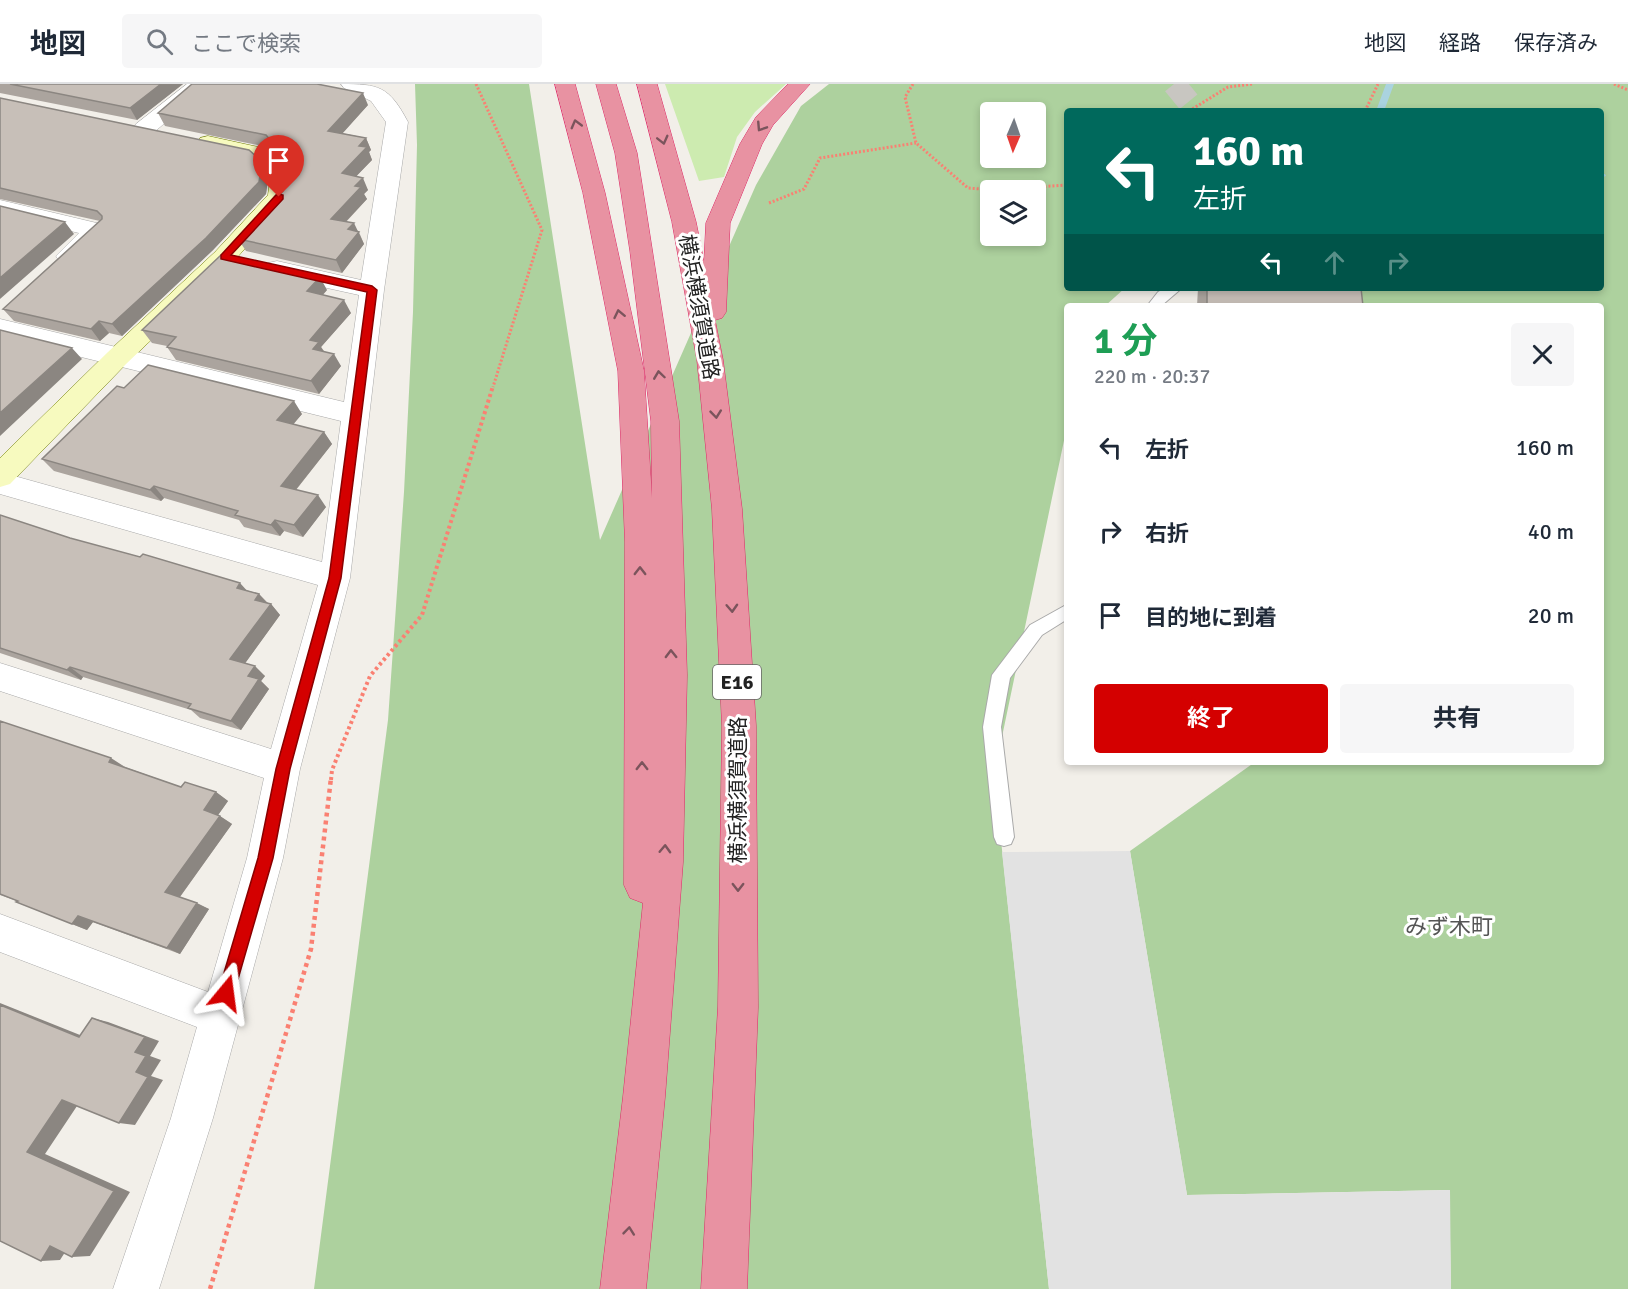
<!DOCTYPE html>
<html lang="ja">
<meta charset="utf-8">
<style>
:root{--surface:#fff;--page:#f6f6f7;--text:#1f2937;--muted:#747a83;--line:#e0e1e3;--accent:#d40000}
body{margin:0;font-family:Signika,"Noto Sans JP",sans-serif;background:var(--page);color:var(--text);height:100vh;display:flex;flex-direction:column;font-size:22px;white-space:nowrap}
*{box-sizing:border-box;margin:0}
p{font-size:20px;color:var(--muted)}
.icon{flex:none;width:33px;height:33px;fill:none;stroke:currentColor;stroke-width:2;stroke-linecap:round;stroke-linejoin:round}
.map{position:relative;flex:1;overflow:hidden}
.details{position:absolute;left:1064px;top:219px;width:540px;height:462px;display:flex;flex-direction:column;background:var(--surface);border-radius:6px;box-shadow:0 3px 9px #0003}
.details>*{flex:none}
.top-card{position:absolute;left:1064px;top:24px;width:540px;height:183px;border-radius:6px;box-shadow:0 3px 9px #0003;background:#00695c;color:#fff;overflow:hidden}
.needle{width:39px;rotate:182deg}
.buttons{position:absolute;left:980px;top:18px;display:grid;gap:12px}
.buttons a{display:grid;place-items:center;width:66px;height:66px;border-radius:6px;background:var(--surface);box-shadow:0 3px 9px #0003;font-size:30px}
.pin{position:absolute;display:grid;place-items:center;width:51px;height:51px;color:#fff;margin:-62px -26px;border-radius:50% 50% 50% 0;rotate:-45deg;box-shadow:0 0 6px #0007}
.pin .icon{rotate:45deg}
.me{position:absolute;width:66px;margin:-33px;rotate:16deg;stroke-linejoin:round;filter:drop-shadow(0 0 4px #0008)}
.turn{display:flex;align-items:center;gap:21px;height:126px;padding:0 30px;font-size:27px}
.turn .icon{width:78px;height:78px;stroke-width:2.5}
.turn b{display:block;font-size:42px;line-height:51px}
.lanes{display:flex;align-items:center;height:57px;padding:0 30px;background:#0003;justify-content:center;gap:30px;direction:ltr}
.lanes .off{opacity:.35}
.round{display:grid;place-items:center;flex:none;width:63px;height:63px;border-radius:6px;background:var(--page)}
.headline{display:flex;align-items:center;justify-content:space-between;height:102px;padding:0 30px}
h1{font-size:36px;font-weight:700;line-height:45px;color:#1e9e55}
.action{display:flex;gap:12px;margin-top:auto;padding:12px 30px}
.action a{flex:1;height:69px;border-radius:6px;background:var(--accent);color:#fff;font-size:24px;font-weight:700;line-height:69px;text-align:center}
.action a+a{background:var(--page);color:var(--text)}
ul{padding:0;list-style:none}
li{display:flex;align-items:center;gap:18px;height:84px;padding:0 30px}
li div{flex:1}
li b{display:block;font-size:22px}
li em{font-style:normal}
header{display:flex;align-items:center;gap:36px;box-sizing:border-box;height:84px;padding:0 30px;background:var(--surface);border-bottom:2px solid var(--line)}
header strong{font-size:28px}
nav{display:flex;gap:33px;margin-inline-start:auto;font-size:21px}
.search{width:420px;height:54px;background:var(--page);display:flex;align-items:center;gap:15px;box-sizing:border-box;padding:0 21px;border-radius:6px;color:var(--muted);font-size:22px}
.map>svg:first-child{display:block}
.grass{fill:#cdebb0}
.forest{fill:#add19e;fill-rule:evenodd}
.parking{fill:#e2e2e2}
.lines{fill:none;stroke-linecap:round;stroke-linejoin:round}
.stream{fill:#aad3df;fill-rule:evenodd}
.street-tunnel{stroke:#c8c6c1;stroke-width:23;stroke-dasharray:23 12;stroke-linecap:butt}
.lane-casing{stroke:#a9a9a9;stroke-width:2}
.street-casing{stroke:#a9a9a9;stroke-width:1}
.secondary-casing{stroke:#707d05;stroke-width:1}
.highway-casing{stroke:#dc2a67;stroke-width:1}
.path-far2{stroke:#fa8072;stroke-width:3;stroke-dasharray:2 2;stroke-linecap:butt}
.path-far1{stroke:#fa8072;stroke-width:4;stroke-dasharray:3 3;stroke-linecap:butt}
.path{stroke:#fa8072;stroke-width:4.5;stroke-dasharray:4 4;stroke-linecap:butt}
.lane{fill:#fff;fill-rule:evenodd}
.street{fill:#fff;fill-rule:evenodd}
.secondary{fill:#f7fabf;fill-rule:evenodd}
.highway{fill:#e892a2;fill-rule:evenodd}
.wall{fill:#aba49e}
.shaded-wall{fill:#8b8681}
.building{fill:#c7bfb8;stroke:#8b8681;stroke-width:1.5}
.oneway{stroke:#7b545c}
.route{fill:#d40000;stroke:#8a0000;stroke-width:1.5}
.labels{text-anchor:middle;stroke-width:6;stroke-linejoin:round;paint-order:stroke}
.shield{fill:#fff;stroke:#646464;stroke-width:1.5}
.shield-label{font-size:20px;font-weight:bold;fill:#222}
.street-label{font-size:21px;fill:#222;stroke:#fff}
.neighbourhood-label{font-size:22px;fill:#555;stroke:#fff}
</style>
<header>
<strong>地図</strong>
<div class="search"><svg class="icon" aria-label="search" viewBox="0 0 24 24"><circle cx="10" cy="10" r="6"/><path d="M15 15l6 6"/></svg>ここで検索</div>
<nav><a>地図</a><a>経路</a><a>保存済み</a></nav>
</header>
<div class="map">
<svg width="1628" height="1205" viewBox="0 0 1628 1205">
<rect width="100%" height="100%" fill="#f2efe9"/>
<path class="grass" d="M665 0H786L755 28 737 53 724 93 699 97Z"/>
<path class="forest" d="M415 0H529L600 456 756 101 801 22 829 0H1628V1205H1451L1449 1106 1187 1111 1130 767 1255 678H1600V222H1354L1352 204H1600V27H1066V204H1125L1105 222H1066V347L994 691 1049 1205H314L388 636 404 408 413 228 417 61ZM990 28H1035V74H990ZM990 106H1035V152H990Z"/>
<path class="parking" d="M1130 767 1187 1111 1450 1106 1451 1205H1049L1002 768Z"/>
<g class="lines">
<path class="stream" d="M1386 0H1394L1384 27H1376Z
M1600 90H1605L1606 92 1600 94Z"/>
<path class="street-tunnel" d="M1174 0 1196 27"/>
<defs>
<path id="lane" d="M1165 204H1182L1161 222H1147L1158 208Z
M1066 521V536L1042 551 1010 594 1001 643 1014 753 1011 760 1004 762 997 760 994 753 983 643 992 591 1030 541Z"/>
<path id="street" d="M187 0H210L152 50 144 51 136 50 133 45 136 40Z
M341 0C379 0 389 2 408 38L384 206 350 494 300 685 283 774 213 1034 159 1205H113L171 1034 197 943 0 868V830L208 908 247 774 264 694 0 607V579L271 665 318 501 0 410V388L322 478 341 337 0 253V235L344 318 359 211 268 191 265 185 268 179 277 177 361 196 386 38 371 17 344 4Z
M0 116 105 141 109 146C99 161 78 182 59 177L56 172 79 149 0 130Z"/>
<path id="secondary" d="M208 52 272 66 287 83 292 96 291 113 233 178 126 280 10 400 0 403V374L108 268 215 168 268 111 270 96 266 85 256 76 200 64 197 59 200 54Z"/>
<path id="highway" d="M555 0H575L605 109 644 287 652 414 651 337 630 167 615 69 596 0H616L637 69 679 337 687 591 683 778 665 1013 646 1205H600L623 1013 643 819 630 814 624 801 625 458 618 287 583 109Z
M637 0H657L696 138 704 178 706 139 740 60 756 33 788 0H810L773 41 762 60 730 139 726 228 722 234 715 236 723 276 742 425 756 642 758 923 747 1205H701L718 923 722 642 712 425 697 276 672 138Z"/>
</defs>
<use href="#lane" class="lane-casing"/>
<use href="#street" class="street-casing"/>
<use href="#secondary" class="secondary-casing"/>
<use href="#highway" class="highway-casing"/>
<path class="path-far2" d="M476 0 542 146 493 303
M913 0 905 13 916 59 968 104 993 106 1066 101
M1614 0 1628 6
M1189 27 1228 3 1252 0
M1365 27 1378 0
M769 119 804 105 820 74 916 59"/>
<path class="path-far1" d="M331 696 332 686 370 592 422 531 493 302"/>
<path class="path" d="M210 1205 311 865 331 694"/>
<use href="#lane" class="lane"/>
<use href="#street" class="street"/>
<use href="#secondary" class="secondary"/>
<use href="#highway" class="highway"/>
</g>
<path class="wall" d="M0 0H183L137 36 0 9Z
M0 14 264 86 268 96 266 110 213 166 122 252 109 249 100 257 14 237 3 225 100 137 0 115Z
M368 21 342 49 366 54 371 66 369 68 372 76 356 92 368 106 364 110 367 115 346 138 359 148 364 160 342 189 246 167 238 155 283 107 287 99 288 84 286 80 272 64 165 42 158 29Z
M1198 204H1361L1363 222H1197Z
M327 206 323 211 351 229 321 263 324 267 341 282 319 310 176 276 167 263V262L152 259 142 246Z
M124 304 302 330 293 340 324 348 332 360 296 406 326 423 303 453 284 447 280 452 244 443 239 436 164 414 161 417 54 387 42 375Z
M0 431 70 454 259 510 268 519 271 520 280 531 245 579 265 592 261 597 269 605 241 646 200 634 191 626 83 593 81 596 0 569Z
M0 637 125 683 181 703 216 708 228 717 218 731 232 740 180 813 209 825 180 870 93 838 87 846 16 818 17 817 0 811Z"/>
<path class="shaded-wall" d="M161 0H183L137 36 130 24Z
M363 9 368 21 334 59 328 47Z
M366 54 371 66 369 68 372 76 347 102 342 89 359 62Z
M258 74 264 86 268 96 266 110 213 166 122 252 112 240Z
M363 94 368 106 364 110 367 115 337 147 331 135 355 102Z
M65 138 74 150 0 215V194Z
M354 139 364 160 342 189 336 176 348 145Z
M320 193 327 206 314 220 307 207Z
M344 216 351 229 321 263 326 271 320 277 310 256Z
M99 237 109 249 100 257 91 245Z
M72 264 82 275 0 352V329Z
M334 270 341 282 319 310 311 297Z
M294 317 302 330 286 349 277 336Z
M324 348 332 360 290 413 281 402Z
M154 402 164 414 161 417 150 406Z
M318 411 326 423 303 453 294 441Z
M275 436 284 447 280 452 271 441Z
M240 499 250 510 237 504Z
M259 510 269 521 255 516Z
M271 520 280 531 241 585 230 575Z
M255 582 265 592 261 597 269 605 241 646 231 637 248 592Z
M70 583 83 593 81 596 67 586Z
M111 674 125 683 109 678Z
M216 708 228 717 216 734 204 726Z
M220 732 232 740 179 814 165 808Z
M197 819 209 825 180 870 167 864Z
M78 832 93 838 87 846 72 840Z
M0 919 95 957 79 953 0 921Z
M92 934 108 938 159 957 150 972 161 976 151 992 163 996 135 1041 119 1039 136 988 135 968Z
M62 1016 79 1019 45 1070 130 1108 90 1172 72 1173 27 1068Z
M50 1162H69L60 1176 41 1177Z"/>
<path class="building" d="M10 0H161L130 24Z
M192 0H317L363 9 328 47 366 54 359 62 367 63 342 89 363 94 355 102 361 103 331 135 354 139 348 145 359 148 336 176 238 155 283 107 287 99 288 84 282 70 266 51 158 29Z
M0 14 249 66 258 74 261 84 259 98 206 154 112 240 99 237 91 245 3 225 102 135V132L97 127 0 104Z
M0 122 65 138 0 194Z
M221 171 320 193 307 207 344 216 310 256 319 258 313 265 334 270 311 297 167 263 176 253 142 246Z
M1207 204H1361L1363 222H1207Z
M0 246 72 264 0 329Z
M148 281 294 317 277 336 324 348 281 402 318 411 294 441 275 436 271 441 235 431 238 427 154 402 150 406 42 375 117 302 124 304Z
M0 431 70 454 140 473 143 470 240 499 237 504 259 510 255 516 271 520 230 575 255 582 248 592 259 595 231 637 188 624 191 620 70 583 67 586 0 564Z
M0 637 111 674 109 678 181 703 185 698 216 708 204 726 220 732 165 808 197 819 167 864 78 832 72 840 16 818 18 817 0 810Z
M0 921 79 953 92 934 145 953 135 968 146 972 136 988 148 993 119 1039 62 1016 27 1068 114 1107 72 1173 50 1162 41 1177 0 1157Z"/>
<defs><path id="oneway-chevron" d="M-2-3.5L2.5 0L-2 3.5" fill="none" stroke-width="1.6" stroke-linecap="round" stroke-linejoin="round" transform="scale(1.5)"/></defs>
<g class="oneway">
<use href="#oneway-chevron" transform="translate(576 40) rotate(-105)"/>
<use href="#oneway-chevron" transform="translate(761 43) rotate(123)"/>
<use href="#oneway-chevron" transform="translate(663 56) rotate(76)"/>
<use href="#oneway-chevron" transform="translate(619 230) rotate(-102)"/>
<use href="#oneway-chevron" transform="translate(659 291) rotate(-98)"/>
<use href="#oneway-chevron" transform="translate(716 330) rotate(84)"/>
<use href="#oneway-chevron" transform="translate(640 487) rotate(-90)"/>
<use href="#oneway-chevron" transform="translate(732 524) rotate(87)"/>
<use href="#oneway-chevron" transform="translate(671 570) rotate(-91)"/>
<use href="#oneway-chevron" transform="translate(642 682) rotate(-90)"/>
<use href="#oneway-chevron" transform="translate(665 765) rotate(-88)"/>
<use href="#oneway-chevron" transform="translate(738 803) rotate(90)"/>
<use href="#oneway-chevron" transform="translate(629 1147) rotate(-84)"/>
</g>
<path class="route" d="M279 110 283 111V115L231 171 372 202 377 206 341 494 290 685 273 774 234 909 232 915 226 917 220 915 218 909 258 774 276 685 329 494 367 208 221 175V171L276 111Z"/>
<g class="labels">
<rect class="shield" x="713" y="581" width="48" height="34" rx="4.5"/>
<g class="shield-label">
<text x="737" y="605">E16</text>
</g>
<g class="street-label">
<text transform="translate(699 223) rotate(80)" y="7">横浜横須賀道路</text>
<text transform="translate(738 706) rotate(-90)" y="7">横浜横須賀道路</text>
</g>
<g class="neighbourhood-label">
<text x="1449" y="850">みず木町</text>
</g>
</g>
</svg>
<div class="buttons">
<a><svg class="needle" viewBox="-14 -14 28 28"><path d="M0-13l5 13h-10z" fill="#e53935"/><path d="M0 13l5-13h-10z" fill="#747a83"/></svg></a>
<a><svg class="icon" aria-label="layers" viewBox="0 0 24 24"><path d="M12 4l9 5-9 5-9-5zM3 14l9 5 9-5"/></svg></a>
</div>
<div class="pin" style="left:279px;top:113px;background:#d93025"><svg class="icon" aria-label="arrive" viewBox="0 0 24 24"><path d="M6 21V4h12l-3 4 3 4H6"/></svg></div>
<svg class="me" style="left:226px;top:909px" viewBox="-20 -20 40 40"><path d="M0-17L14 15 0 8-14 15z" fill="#d40000" stroke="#fff" stroke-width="4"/></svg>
<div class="top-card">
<div class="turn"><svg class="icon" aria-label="left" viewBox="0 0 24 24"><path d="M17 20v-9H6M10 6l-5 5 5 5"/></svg><div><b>160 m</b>左折</div></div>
<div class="lanes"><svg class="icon" aria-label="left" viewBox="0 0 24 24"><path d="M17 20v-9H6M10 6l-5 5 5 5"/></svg><svg class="icon off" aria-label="ahead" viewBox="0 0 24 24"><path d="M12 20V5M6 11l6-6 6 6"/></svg><svg class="icon off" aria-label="right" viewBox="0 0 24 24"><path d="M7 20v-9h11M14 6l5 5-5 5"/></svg></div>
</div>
<section class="details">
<div class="headline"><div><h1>1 分</h1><p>220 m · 20:37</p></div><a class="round"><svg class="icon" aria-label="close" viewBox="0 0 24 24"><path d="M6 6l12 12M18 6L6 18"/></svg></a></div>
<ul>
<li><svg class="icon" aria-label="left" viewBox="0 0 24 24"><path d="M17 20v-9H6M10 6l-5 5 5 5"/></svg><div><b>左折</b></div><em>160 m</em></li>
<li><svg class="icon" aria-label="right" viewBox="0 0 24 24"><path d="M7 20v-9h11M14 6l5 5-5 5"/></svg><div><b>右折</b></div><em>40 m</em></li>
<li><svg class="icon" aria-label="arrive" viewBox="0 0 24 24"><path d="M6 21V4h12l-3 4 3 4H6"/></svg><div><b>目的地に到着</b></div><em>20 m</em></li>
</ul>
<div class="action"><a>終了</a><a>共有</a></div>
</section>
</div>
